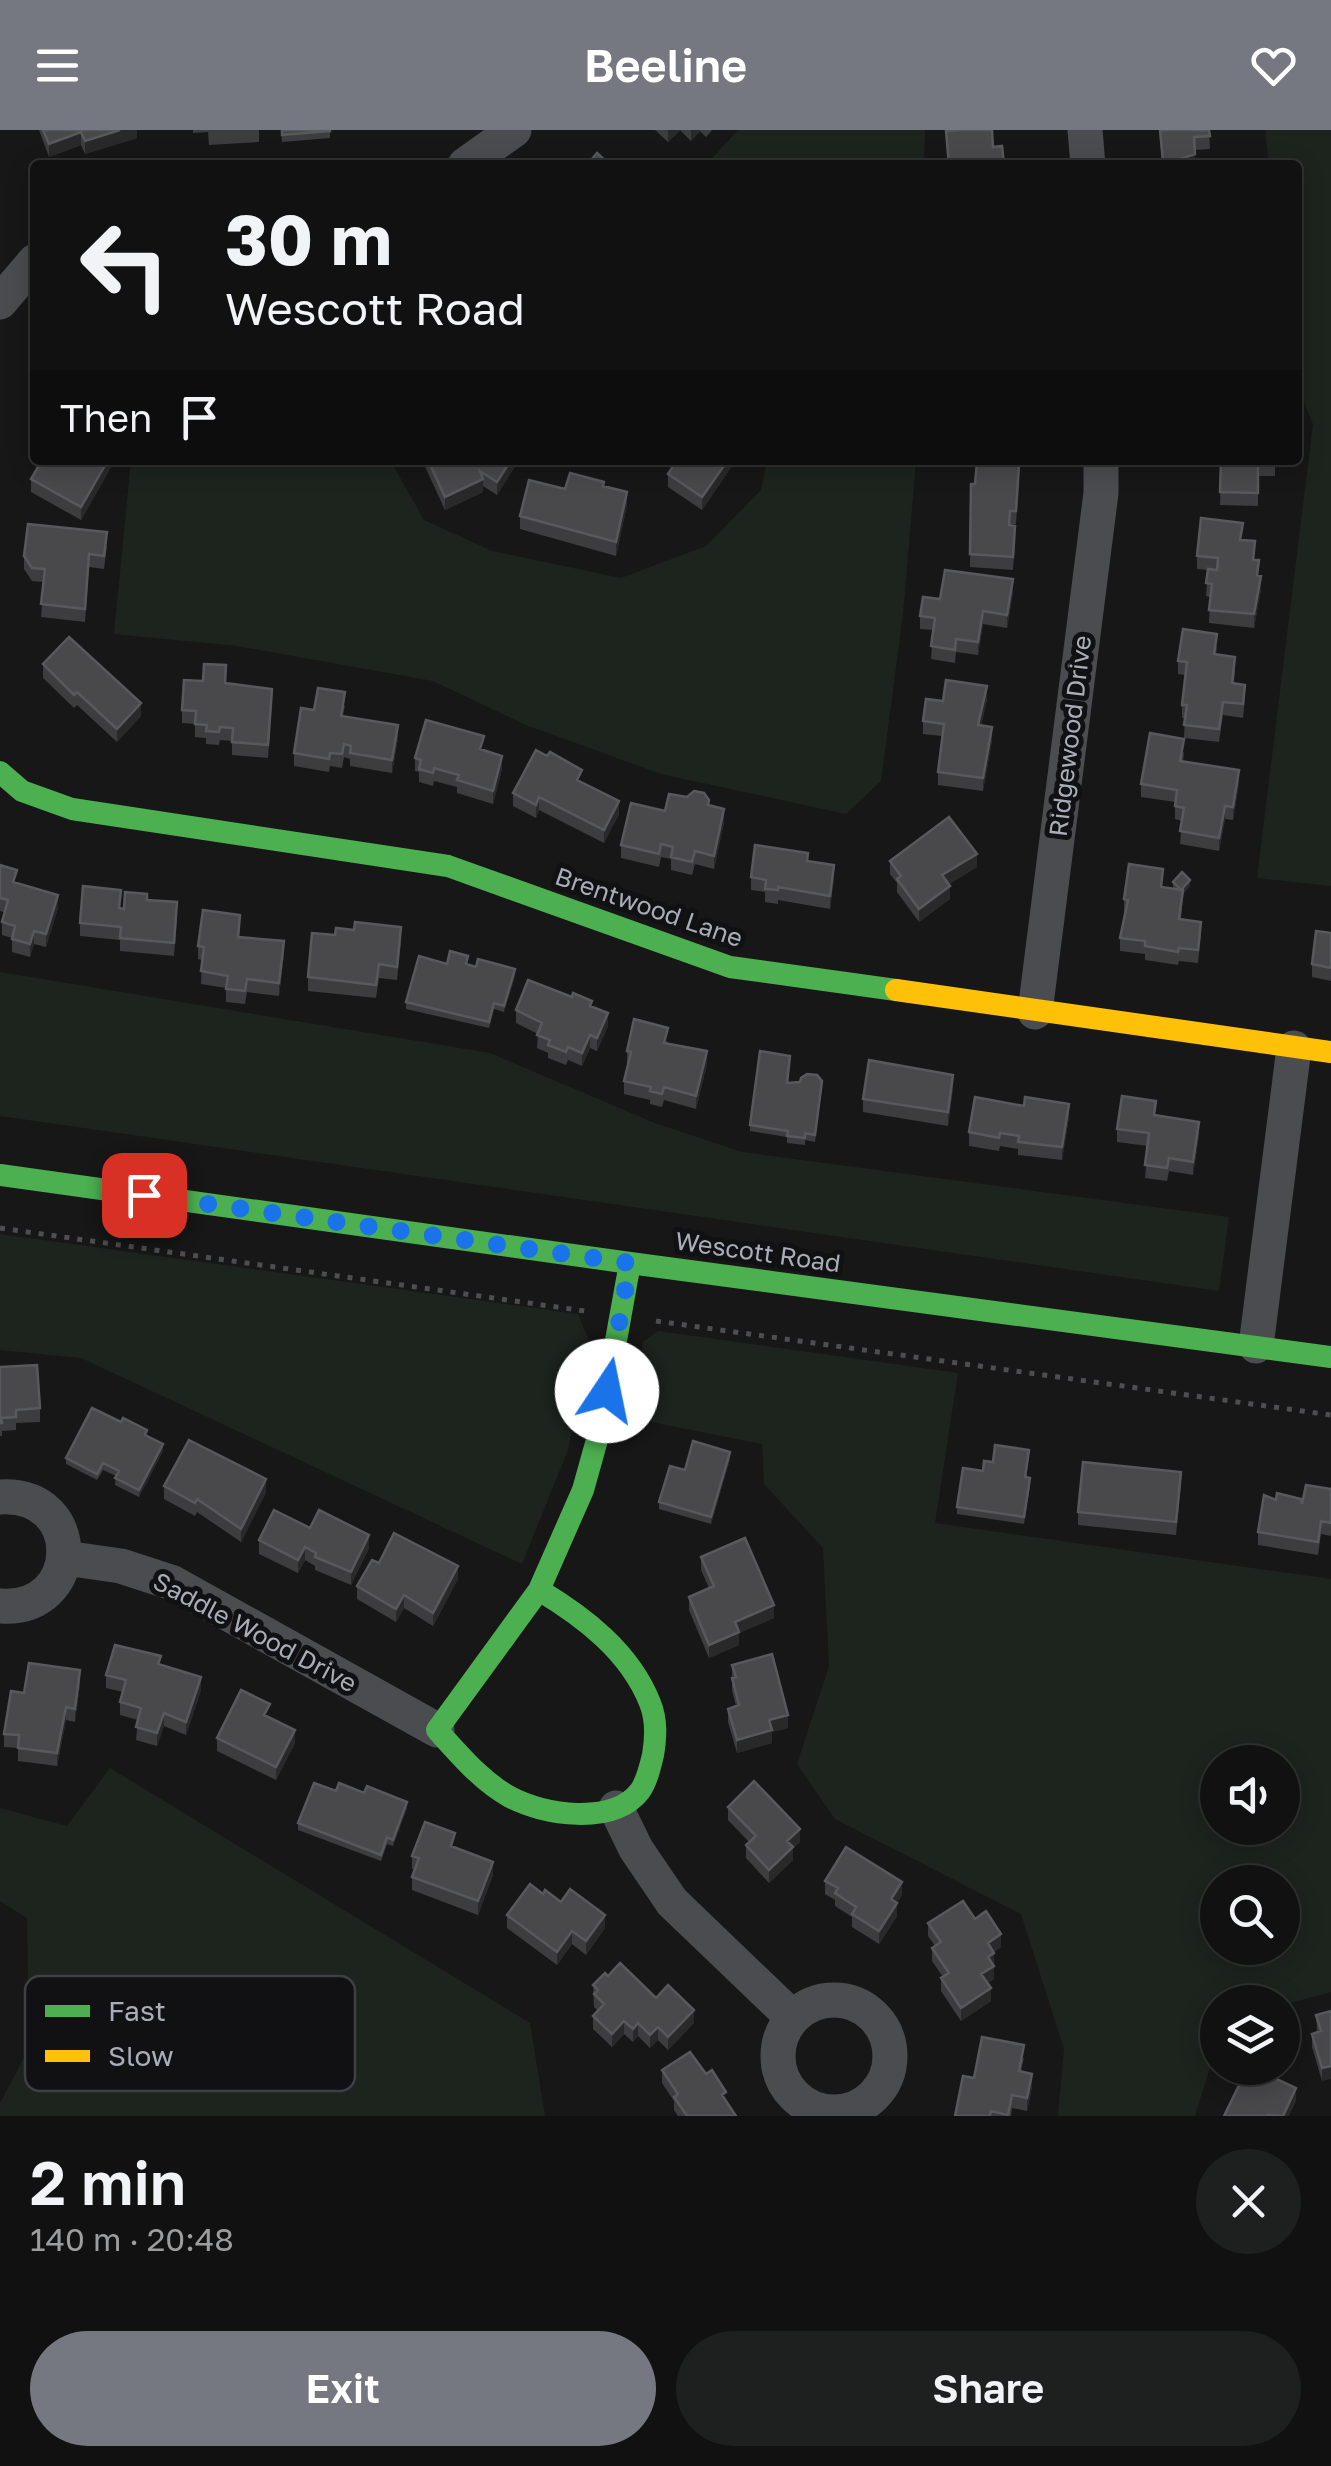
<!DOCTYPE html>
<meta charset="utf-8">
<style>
:root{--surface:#111;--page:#1e1f1f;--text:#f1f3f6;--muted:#9c9d9f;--line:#303131;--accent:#757880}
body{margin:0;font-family:"Golos Text",sans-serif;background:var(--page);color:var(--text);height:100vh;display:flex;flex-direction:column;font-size:38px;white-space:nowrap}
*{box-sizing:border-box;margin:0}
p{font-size:32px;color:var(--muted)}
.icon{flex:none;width:55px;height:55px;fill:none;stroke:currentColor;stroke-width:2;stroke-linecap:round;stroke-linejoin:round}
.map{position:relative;height:1986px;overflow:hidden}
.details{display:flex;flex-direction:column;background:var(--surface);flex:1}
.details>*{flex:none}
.hud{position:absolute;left:30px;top:30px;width:1272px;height:305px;border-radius:10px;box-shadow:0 5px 25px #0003,0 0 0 2px var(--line);background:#111;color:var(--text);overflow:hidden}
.controls{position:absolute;left:1200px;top:1615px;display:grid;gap:20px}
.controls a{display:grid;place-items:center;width:100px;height:100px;border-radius:50%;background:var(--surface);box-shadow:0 5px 25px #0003,0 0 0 2px var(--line);font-size:50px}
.pin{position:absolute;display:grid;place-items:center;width:85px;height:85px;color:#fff;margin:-42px;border-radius:20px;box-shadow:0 5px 15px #0006}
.me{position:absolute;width:110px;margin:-55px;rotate:11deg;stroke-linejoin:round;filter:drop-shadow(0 0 8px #0008)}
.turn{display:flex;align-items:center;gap:35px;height:210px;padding:0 30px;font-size:45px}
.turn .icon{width:130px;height:130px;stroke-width:2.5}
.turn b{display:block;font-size:70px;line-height:85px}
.then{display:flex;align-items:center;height:95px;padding:0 30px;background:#0003;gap:20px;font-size:38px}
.round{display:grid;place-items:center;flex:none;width:105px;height:105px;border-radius:52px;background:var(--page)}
.summary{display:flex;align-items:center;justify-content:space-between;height:170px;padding:0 30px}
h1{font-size:60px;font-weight:600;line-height:75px}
.button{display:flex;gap:20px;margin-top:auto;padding:20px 30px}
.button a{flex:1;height:115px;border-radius:60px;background:var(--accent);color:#fff;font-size:40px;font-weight:600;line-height:115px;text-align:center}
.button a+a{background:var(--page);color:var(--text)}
header{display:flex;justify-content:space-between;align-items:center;height:130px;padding:0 30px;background:var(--accent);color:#fff;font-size:45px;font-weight:600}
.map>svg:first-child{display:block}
.green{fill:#1d241e;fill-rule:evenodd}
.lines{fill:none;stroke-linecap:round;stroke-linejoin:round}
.path{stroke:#4d4e52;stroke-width:5;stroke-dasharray:5 8;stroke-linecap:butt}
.street{stroke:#4b4c50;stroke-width:35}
.fast{stroke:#4caf50;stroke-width:22}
.slow{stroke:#ffc107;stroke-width:22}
.wall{fill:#3d3d3f}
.shaded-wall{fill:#29292a}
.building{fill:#49494c;stroke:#58595d;stroke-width:2.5}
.route{stroke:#1a73e8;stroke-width:18;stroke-dasharray:0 32.4}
.labels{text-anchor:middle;stroke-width:10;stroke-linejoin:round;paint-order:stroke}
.street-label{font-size:25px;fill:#a8adb8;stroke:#111113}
.key{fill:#111113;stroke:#3e4045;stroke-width:2.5}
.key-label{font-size:28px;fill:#a8adb8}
</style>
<header><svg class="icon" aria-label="menu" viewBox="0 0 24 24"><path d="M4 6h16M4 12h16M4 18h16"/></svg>Beeline<svg class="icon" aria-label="heart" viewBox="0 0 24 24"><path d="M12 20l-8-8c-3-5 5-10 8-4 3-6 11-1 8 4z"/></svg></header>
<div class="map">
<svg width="1331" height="1986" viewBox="0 0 1331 1986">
<rect width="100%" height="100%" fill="#171717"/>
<path class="green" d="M738 0H925L924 35H706Z
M1265 0H1331V756L1257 748 1313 294 1298 258V35H1269Z
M131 330H390L424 390 492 421 621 448 706 416 761 360 767 330H916L903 484 881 651 846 684 661 644 526 595 433 551 237 516 114 504Z
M0 842 490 923 655 993 742 1022 1229 1087 1219 1161 0 986Z
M0 1104 578 1184 590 1213 568 1320 522 1434 81 1228 0 1220Z
M658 1201 958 1243 935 1393 1331 1449V1862L1283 1875 1282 1872H1218L1217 1924 1213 1928 1195 1986H1058L1064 1919 1021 1784 835 1689 797 1634 829 1536 823 1418 764 1354 762 1314 631 1288 643 1212ZM1218 1632H1282V1698H1218ZM1282 1752V1818H1218V1752Z
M110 1638 530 1893 545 1986H0V1973L29 1918 27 1788 0 1771V1678L67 1696Z"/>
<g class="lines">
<path class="path" d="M0 1098 585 1181
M656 1191 1331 1285"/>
<path class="street" d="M1085 0 1088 35
M465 35 514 0
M0 172 35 131
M1035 882 1101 363V330
M1256 1216 1294 918
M0 1367C87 1362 83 1483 0 1476
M65 1428 121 1436 173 1453 437 1600
M616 1678 636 1719 672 1772 793 1888
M778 1926a56 56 0 1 1 112 0a56 56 0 1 1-112 0Z"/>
<path class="fast" d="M0 642 22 661 72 679 448 736 730 837 896 860
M0 1045 630 1133 1331 1227
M539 1460C584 1487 630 1522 650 1573 657 1590 656 1607 653 1625 650 1637 647 1651 640 1661 613 1696 543 1685 510 1667 481 1651 459 1624 437 1600L539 1460 583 1360 600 1299 630 1133"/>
<path class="slow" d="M896 860 1331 922"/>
</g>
<path class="wall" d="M39 0H137V8L85 24 81 15 49 27Z
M193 0H259V12L209 15 208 2 193 3Z
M281 0H330V8L282 12Z
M655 0H712L706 7 700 1 691 11 680 0 668 12Z
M1159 0H1209L1210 19 1195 20V35H1162Z
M42 330H115L81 390 31 362V349Z
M422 330H517V333L497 365 483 356V362L445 380Z
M677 330H736L702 380 668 357V344Z
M1221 330H1275V346H1258V376L1220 375Z
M1019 348 1016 394H1010L1015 409 1013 440 970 437 971 354Z
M604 356 627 375 616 426 520 399V386L565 359Z
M1242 410 1255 430 1261 459 1254 498 1209 493 1210 467 1206 466 1208 440 1197 439V426Z
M107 416 104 439 89 437 85 492 41 487 44 452 32 451 24 439V426Z
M1013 462 1007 498 983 494 978 525 956 522 955 533 931 529 933 500 920 499V486L940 469Z
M1217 517 1216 525 1235 540 1234 553 1245 568 1243 588 1223 585 1219 612 1184 608 1185 588H1182V575L1186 545 1178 544V531Z
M43 534 141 586 117 612 77 575 74 578 43 548Z
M226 553 272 572 268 628 232 625V611L220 610 219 615 206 614V608L195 607V594L182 593V580Z
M987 569 981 596 992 610 983 661 938 655V642L942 606 923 604V591L943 571Z
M345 575 343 586 398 608 392 643 350 636V629L344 627 342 638 330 636 329 642 294 636V623L314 580Z
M483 620 502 639 493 674 457 663V657L434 651 433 656 419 652V642L415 641V628Z
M1184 622 1183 632 1239 653 1233 690 1225 689 1219 721 1180 714 1182 691 1175 689V672L1141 667V654Z
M582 652 619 684 604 713 539 680 536 688 513 676V663Z
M709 676 724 692 714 739 695 734 692 745 671 740V729L661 727 659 737 621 728V715Z
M808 731 834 748 830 779 778 770V774L765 772V762L751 760V747Z
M890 731 977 737 949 754 950 769 919 792 897 762V753L890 744Z
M0 735 17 753 58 778 46 817 34 814 30 827 12 822V808L2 805V792L4 782 0 781Z
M1173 752 1190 756 1183 764 1181 789 1201 805 1198 833 1179 831 1178 835 1145 830V824L1120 821V808L1126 783H1124V769L1163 757 1173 758Z
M147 770 177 786 174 826 120 821V810L80 806V793L124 779Z
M240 798 239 807 284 824 279 866 247 862 245 874 226 872V858L201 854 202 830 198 829V816Z
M1331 803V851L1312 847V834Z
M401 811 397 850 379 848 376 868 308 861V847Z
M447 834 467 835 515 846 504 882 494 879 489 898 406 879V872Z
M592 877 608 896 597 921 590 918 582 936 568 930 566 935 548 928V923L537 918 538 904 516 893V880Z
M668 911 667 914 707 934 696 979 664 970 662 977 650 974V970L624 964V951L628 935 627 934V921Z
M790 932 788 952 822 957 815 1012 805 1010V1015L787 1013V1007L750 1001V995Z
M953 958 948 996 863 982V969Z
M1155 986 1199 1005 1193 1045 1169 1041 1167 1051 1145 1048 1148 1016 1117 1012V999Z
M1069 987 1062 1030 1018 1025V1019L1000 1016 999 1021 969 1016V1002Z
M0 1237 40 1278V1292L16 1293V1300L2 1301V1306H0Z
M147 1307 163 1321 139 1367 115 1355 116 1346 103 1340 97 1350 66 1334V1328Z
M1029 1327 1026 1348 1030 1355 1024 1394 957 1384V1377L983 1341 993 1332Z
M730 1329 711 1394 659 1379V1372L685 1340Z
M1181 1355 1176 1405 1078 1395V1382Z
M164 1356 266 1362 241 1412 197 1382 195 1386 164 1369Z
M1331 1359V1406L1321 1404 1318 1425 1258 1415V1402L1276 1370 1302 1374Z
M310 1398 369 1418 351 1455 315 1440V1436L305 1430 298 1443 259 1424V1410Z
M701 1427 774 1488 739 1503V1515L709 1528 689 1480V1467L709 1458 701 1440Z
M379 1433 458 1449 433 1496 404 1478 396 1492 357 1469V1456Z
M161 1535 201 1560 186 1605 164 1596 157 1616 136 1610 138 1590 120 1585V1572L123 1562 106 1558V1545Z
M732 1535 788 1598 772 1602V1613L737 1623 728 1592V1579L736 1576 732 1561Z
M80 1554 75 1592 66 1590 57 1636 18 1631V1618L4 1617V1604L24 1563Z
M269 1587 295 1613 276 1650 217 1621V1608Z
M336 1661 407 1678 393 1716 387 1714 381 1731 298 1700V1693Z
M728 1677 800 1712 793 1718V1730L769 1753 746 1728V1715L749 1712 728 1690Z
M455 1717 493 1745 478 1785 412 1760V1747L415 1740 412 1739V1726Z
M825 1751 902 1765 897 1773V1786L879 1814 852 1797V1787L835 1776V1770L825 1764Z
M543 1764 561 1772 605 1798 586 1825 572 1814 557 1835 507 1798V1785Z
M975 1789 1001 1817 994 1822V1849L988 1853 991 1871 961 1891 941 1861V1848L943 1847 932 1831V1818L935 1816 928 1806V1793Z
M608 1846 656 1868 694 1893 668 1920 658 1910 650 1918 638 1906 633 1912 624 1904 612 1917 593 1899V1886L598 1881 594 1877 593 1855Z
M1331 1881 1322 1951 1312 1917V1904L1317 1902 1316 1885Z
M1024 1928 1021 1941 1032 1957 1027 1981 1012 1978 1011 1986H955L974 1948Z
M662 1940 706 1944 736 1986H678L674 1980V1971L662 1953Z"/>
<path class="shaded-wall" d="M120 0H137V8L85 24V11Z
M668 0H680L668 12Z
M691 0H700L691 11Z
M81 2V15L49 27V14Z
M1195 24V35H1180V29Z
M108 330H115L81 390V377Z
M511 330H517V333L497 365V352Z
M728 330H736L702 380V367Z
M483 349V362L445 380V367Z
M627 362V375L616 426V412Z
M1261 446V459L1254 498V484Z
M1013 449V462L1007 498V485Z
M983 481V494L978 525V512Z
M987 556V569L978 608V595Z
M141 573V586L117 612V599Z
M398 595V608L392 643V630Z
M992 597V610L983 661V648Z
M502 626V639L493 674V661Z
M1239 640V653L1233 690V677Z
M539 667V680L536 688V675Z
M619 671V684L604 713V700Z
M1225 676V689L1219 721V708Z
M724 679V692L714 739V726Z
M977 724V737L942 758V745Z
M834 735V748L830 779V766Z
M1190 750V756L1183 764 1179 802 1181 760Z
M950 756V769L919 792V779Z
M58 765V778L46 817V804Z
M34 801V814L30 827V814Z
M284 811V824L279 866V853Z
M515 839V846L504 882V876Z
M608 883V896L597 921V908Z
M590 905V918L582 936V923Z
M707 921V934L696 979V966Z
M953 945V958L948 996V982Z
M1069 974V987L1062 1030V1017Z
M1199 992V1005L1193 1045V1032Z
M163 1314V1321L139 1367V1360Z
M730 1322V1329L711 1394V1387Z
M266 1349V1362L241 1412V1399Z
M369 1405V1418L351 1455V1442Z
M305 1417V1430L298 1443V1430Z
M458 1436V1449L433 1496V1483Z
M404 1465V1478L396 1492V1479Z
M774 1475V1488L739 1503V1515L709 1528V1515L735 1492Z
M80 1540V1554L75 1592V1579Z
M201 1547V1560L186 1605V1592Z
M66 1577V1590L57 1636V1623Z
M164 1583V1596L157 1616V1603Z
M788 1585V1598L772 1602V1613L737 1623V1610L769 1590Z
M295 1600V1613L276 1650V1637Z
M407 1672V1678L393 1716V1710Z
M800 1699V1712L793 1718V1730L769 1753V1740L787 1711Z
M493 1732V1745L478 1785V1771Z
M902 1752V1765L891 1782V1769Z
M897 1773V1786L879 1814V1801Z
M605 1785V1798L586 1825V1811Z
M572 1801V1814L557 1835V1822Z
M1001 1804V1817L988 1826V1813Z
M994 1823V1849L981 1857V1844L988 1827Z
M991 1858V1871L961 1891V1878Z
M694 1880V1893L668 1920V1907Z
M624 1891V1904L612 1917V1904Z
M638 1893V1906L633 1912V1899Z
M658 1897V1910L650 1918V1905Z
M1331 1936V1949L1322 1951V1938Z
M1032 1944V1957L1027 1981V1968Z
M1296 1958V1971L1289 1986H1283Z"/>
<path class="building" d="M43 0H120L85 11 81 2 49 14Z
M282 0H330V1L282 5Z
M959 0H992L993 17 1002 16 1004 35H949L946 1Z
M1160 0H1209L1210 6 1194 7 1195 24 1180 29 1163 30Z
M597 23 610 35H587Z
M42 330H108L81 377 31 349Z
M428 330H511L497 352 480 341 483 349 445 367Z
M677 330H728L702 367 668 344Z
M1221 330H1275V333L1258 332V363L1220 362Z
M977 332 1019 335 1016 381H1010L1009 395 1015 396 1013 427 970 424 971 354H975Z
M570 343 604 352 603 356 627 362 616 412 520 386 529 350 565 359Z
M1201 388 1243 393 1240 410 1255 411 1253 430H1259L1257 445 1261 446 1254 484 1209 480 1212 454 1206 453 1208 439 1217 440 1218 428 1197 426Z
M28 394 107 402 104 426 89 424 85 479 41 474 45 439 32 438 24 426Z
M945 440 1013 449 1007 485 983 481 978 512 956 509 955 520 931 516 935 488 920 486 923 467 940 469Z
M1183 499 1217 504 1214 524 1235 527 1232 553 1245 555 1243 574 1223 572 1219 599 1184 595 1187 575H1182L1187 532 1178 531Z
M69 507 141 573 117 599 77 562 74 565 43 534Z
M204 534 226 535 225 553 272 559 268 615 232 612 233 598 220 597 219 602 206 601 207 595 195 594 196 581 182 580 184 550 203 551Z
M946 550 987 556 978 595 992 597 983 648 938 642 944 594 923 591 926 569 943 571Z
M318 558 345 562 341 586 398 595 392 630 350 623 351 616 344 614 342 624 330 623 329 629 294 623 301 578 314 580Z
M426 590 484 606 480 619 502 626 493 661 457 650 459 645 434 638 433 643 419 639 421 630 415 628Z
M1150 603 1184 609 1180 631 1239 640 1233 677 1225 676 1219 708 1180 701 1184 678 1175 676 1177 660 1141 654Z
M536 620 547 626 550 622 582 640 577 650 619 671 604 700 539 667 536 675 513 663Z
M694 661 704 663 709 670 708 675 724 679 714 726 695 721 692 732 671 727 673 717 661 714 659 724 621 715 631 673 665 681 669 664 687 667Z
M949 687 977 724 942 745 950 756 919 779 897 749 901 746 890 731Z
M755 715 808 723 807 731 834 735 830 766 778 757V760L765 759 766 750 751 747Z
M1129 734 1163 739 1161 757 1183 760 1179 789 1201 792 1198 820 1179 818 1178 822 1145 816V811L1120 808 1128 770 1124 769Z
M0 735 17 740 13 752 58 765 46 804 34 801 30 814 12 809 15 796 2 792 8 770 0 768Z
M1182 742 1190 750 1181 760 1173 752Z
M83 756 121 760 119 778 124 779 125 762 147 764V770L177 772 174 813 120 808 121 797 80 793Z
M203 780 240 785 238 807 284 811 279 853 247 849 245 861 226 859 228 846 201 841 204 817 198 816Z
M355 792 401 797 397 837 379 834 376 855 308 847 312 803 335 805 336 798 354 800Z
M1316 801 1331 803V838L1312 834Z
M450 821 468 826 466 834 476 837 478 829 515 839 504 876 494 873 489 892 406 872 419 826 447 834Z
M528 850 572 867 573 863 592 871 590 876 608 883 597 908 590 905 582 923 568 917 566 922 548 915 550 910 537 905 542 893 516 880Z
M634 889 668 898 664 913 707 921 696 966 664 957 662 964 650 961 651 957 624 951 631 922 627 921Z
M760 921 790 926 787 953 800 952 801 948 807 944 817 945 822 951 815 1005 805 1003V1008L787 1006 788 1001 750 995Z
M869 930 953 945 948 982 863 969Z
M1122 966 1156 971 1154 985 1199 992 1193 1032 1169 1028 1167 1038 1145 1035 1149 1003 1117 999Z
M975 967 1024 976 1025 967 1069 974 1062 1017 1018 1012 1019 1006 1000 1003 999 1008 969 1002Z
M37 1235 40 1278 16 1280V1287L1 1288 2 1293H0V1237Z
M92 1278 121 1292 123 1288 147 1300 145 1305 163 1314 139 1360 115 1348 119 1341 103 1333 97 1344 66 1328Z
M189 1310 266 1349 241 1399 197 1369 195 1373 164 1356Z
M693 1311 730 1322 711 1387 659 1372 670 1336 685 1340Z
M995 1315 1029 1320 1025 1347 1030 1348 1024 1387 957 1377 963 1338 983 1341 984 1331 993 1332Z
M1083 1332 1181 1342 1176 1392 1078 1382Z
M1306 1355 1331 1359V1393L1321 1391 1318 1412 1258 1402 1264 1365 1276 1370 1277 1363 1301 1369 1302 1374Z
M274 1380 310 1398 319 1380 369 1405 351 1442 315 1427 316 1423 305 1417 298 1430 259 1410Z
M394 1403 458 1436 433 1483 404 1465 396 1479 357 1456 372 1430 379 1433Z
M745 1408 774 1475 735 1492 739 1502 709 1515 689 1467 714 1456 701 1427Z
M115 1515 161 1526 158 1534 201 1547 186 1592 164 1583 157 1603 136 1597 141 1578 120 1572 126 1550 106 1545Z
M772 1524 788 1585 769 1590 772 1600 737 1610 728 1579 739 1575 732 1548 736 1547 732 1535Z
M29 1533 80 1540 75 1579 66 1577 57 1623 18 1618 19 1605 4 1604 11 1561 24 1563Z
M241 1560 270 1574 264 1585 295 1600 276 1637 217 1608Z
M754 1651 800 1699 787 1711 793 1717 769 1740 746 1715 756 1706 728 1677Z
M314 1653 336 1661 339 1653 364 1663 367 1656 407 1672 393 1710 387 1707 381 1725 298 1693Z
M425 1692 455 1703 451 1716 493 1732 478 1771 412 1747 419 1728 412 1726Z
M846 1717 902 1752 891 1769 897 1773 879 1801 852 1784 856 1777 835 1763 838 1758 825 1751Z
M530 1754 543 1764 545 1760 561 1772 570 1759 605 1785 586 1811 572 1801 557 1822 507 1785Z
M963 1771 975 1789 986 1781 1001 1804 988 1813 994 1823 988 1827 994 1836 981 1844 991 1858 961 1878 941 1848 949 1843 932 1818 941 1812 928 1793Z
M620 1833 656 1868 668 1855 694 1880 668 1907 658 1897 650 1905 638 1893 633 1899 624 1891 612 1904 593 1886 604 1874 594 1864 598 1860 593 1855 605 1843 608 1846Z
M1331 1881V1936L1322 1938 1312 1904 1321 1901 1316 1885Z
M982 1907 1024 1915 1019 1941 1032 1944 1027 1968 1012 1965 1008 1985 991 1981 990 1986H955L963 1946 974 1948Z
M690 1922 706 1944 712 1940 726 1962 722 1965 736 1986H687L674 1967 678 1964 662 1940Z
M1262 1942 1296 1958 1283 1986 1267 1985 1266 1986H1224L1245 1943 1258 1950Z"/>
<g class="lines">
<path class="route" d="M144 1065 630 1133 607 1261"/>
</g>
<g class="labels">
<g class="street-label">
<text transform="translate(1070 606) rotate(-83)" y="9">Ridgewood Drive</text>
<text transform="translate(649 777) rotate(19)" y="9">Brentwood Lane</text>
<text transform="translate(758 1122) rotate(8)" y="9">Wescott Road</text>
<text transform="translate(255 1502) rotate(28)" y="9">Saddle Wood Drive</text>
</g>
</g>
<rect x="25" y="1846" width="330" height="115" rx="15" class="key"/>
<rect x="45" y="1875" width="45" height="12" fill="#4caf50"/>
<rect x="45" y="1920" width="45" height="12" fill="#ffc107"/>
<g class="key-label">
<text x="108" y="1891">Fast</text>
<text x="108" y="1936">Slow</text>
</g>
</svg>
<div class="controls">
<a><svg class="icon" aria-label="sound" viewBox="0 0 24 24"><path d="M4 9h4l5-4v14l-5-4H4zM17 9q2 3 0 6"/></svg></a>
<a><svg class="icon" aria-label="search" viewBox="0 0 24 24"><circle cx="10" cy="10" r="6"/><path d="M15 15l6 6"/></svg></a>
<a><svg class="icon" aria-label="layers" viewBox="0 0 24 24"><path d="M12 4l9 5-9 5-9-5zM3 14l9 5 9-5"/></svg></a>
</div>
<div class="pin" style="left:144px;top:1065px;background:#d93025"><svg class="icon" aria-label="arrive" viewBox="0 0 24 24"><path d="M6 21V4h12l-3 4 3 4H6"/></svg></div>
<svg class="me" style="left:607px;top:1261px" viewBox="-20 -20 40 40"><circle r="19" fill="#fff"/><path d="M0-13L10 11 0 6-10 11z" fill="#1a73e8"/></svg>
<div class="hud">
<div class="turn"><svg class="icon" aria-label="left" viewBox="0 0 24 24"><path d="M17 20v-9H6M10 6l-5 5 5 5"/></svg><div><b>30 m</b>Wescott Road</div></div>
<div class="then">Then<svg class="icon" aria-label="arrive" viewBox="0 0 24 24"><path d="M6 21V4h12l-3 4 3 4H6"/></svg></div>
</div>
</div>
<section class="details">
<div class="summary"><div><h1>2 min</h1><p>140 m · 20:48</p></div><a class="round"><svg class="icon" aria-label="close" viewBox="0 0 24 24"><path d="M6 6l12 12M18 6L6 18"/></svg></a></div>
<div class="button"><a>Exit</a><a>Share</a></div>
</section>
